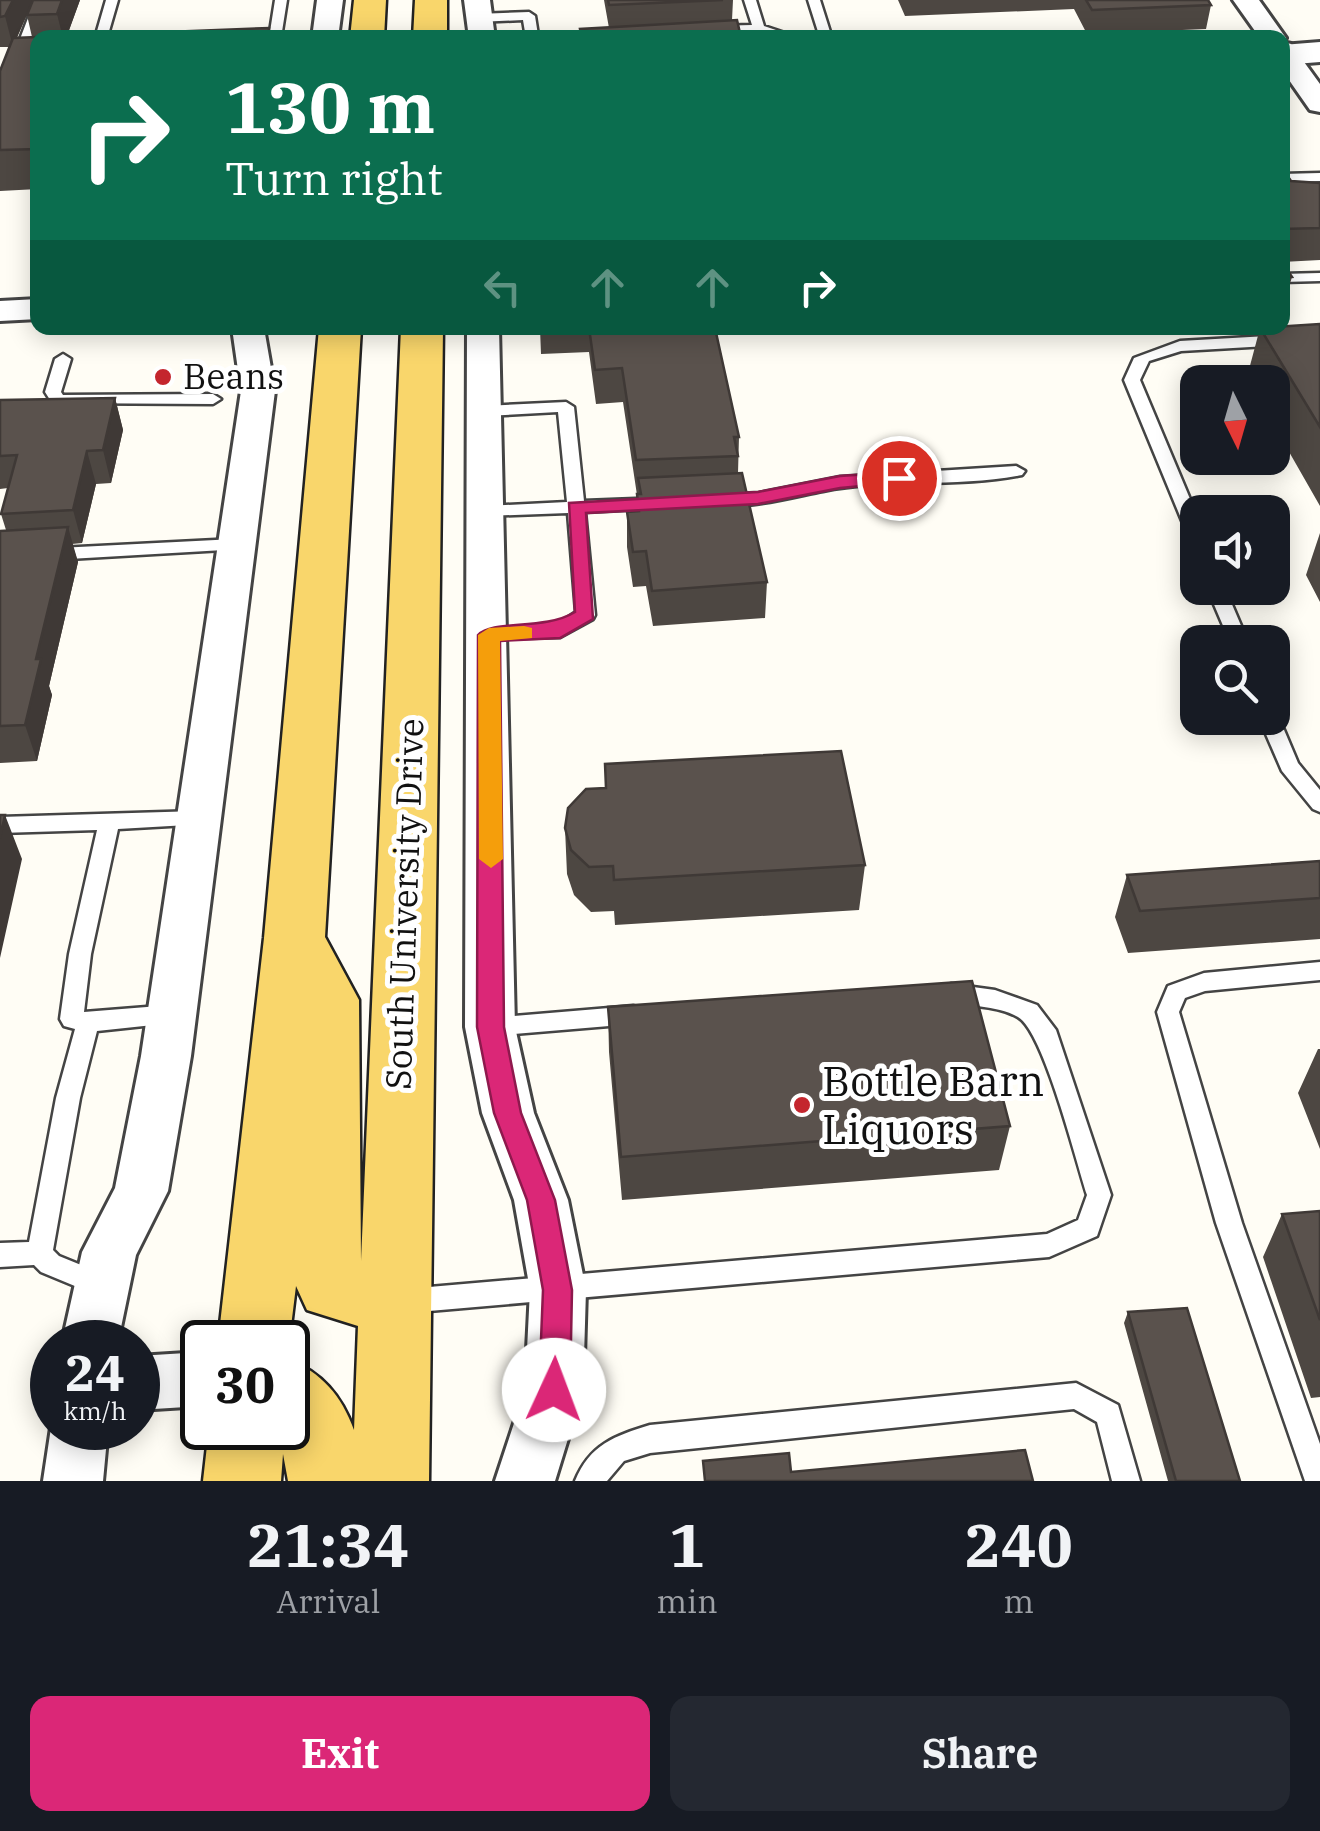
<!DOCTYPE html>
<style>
:root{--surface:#171b24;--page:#242831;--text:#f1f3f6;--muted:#9ea1a6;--accent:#db2777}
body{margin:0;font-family:"IBM Plex Serif",serif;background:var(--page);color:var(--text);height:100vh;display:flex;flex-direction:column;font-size:38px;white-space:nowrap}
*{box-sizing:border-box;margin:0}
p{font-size:32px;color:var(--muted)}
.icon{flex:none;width:55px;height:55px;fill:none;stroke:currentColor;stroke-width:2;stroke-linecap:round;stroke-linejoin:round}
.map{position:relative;height:1481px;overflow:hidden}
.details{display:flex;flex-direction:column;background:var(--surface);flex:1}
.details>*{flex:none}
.banner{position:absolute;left:30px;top:30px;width:1260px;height:305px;border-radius:20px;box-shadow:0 5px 25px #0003;background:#0b6e4f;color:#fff;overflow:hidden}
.needle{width:65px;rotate:175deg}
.fabs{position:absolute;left:1180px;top:365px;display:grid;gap:20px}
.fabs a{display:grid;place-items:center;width:110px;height:110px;border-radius:20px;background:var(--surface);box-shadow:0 5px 25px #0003;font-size:50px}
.speed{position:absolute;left:30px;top:1320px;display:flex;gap:20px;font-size:50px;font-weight:700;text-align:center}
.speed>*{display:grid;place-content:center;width:130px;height:130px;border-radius:50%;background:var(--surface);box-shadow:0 5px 25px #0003;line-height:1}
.speed small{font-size:25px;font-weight:400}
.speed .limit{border:5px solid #111;border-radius:15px;background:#fff;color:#111}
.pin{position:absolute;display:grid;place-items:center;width:85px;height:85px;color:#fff;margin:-42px;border:5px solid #fff;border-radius:50%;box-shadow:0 2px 10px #0007}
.me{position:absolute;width:110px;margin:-55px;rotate:2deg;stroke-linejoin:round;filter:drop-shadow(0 0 8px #0008)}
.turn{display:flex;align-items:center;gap:35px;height:210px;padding:0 30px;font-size:45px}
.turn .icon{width:130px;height:130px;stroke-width:2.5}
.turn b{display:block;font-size:70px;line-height:85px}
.lanes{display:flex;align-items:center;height:95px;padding:0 30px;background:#0003;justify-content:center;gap:50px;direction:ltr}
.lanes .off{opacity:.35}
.eta{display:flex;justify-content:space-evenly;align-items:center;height:170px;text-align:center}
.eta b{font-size:60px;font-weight:700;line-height:70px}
.action{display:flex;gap:20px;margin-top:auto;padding:20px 30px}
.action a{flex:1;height:115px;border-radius:20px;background:var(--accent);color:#fff;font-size:40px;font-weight:700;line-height:115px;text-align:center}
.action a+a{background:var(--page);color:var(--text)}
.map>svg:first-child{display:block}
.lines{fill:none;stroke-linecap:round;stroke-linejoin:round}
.service-casing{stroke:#444;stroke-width:5}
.minor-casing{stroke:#444;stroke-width:6}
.tertiary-casing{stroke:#444;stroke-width:6}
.primary-casing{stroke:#222;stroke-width:5}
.service{fill:#fff;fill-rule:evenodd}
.minor{fill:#fff;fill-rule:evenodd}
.tertiary{fill:#fff;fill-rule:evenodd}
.primary{fill:#f9d66b;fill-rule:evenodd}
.wall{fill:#4d4742;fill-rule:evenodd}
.shaded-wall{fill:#3f3936}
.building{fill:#5a524d;stroke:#3f3936;stroke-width:2.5}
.route{fill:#db2777;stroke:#8e194d;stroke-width:2.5}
.slow{fill:#f59e0b}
.poi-dot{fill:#c4262e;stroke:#fff;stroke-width:4}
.labels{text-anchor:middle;stroke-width:10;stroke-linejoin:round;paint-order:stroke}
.poi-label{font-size:35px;fill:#111;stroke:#fff;text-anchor:start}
.street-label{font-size:35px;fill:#111;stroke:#fff}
.near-poi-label{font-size:42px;fill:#111;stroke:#fff;text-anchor:start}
</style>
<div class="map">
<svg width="1320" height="1481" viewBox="0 0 1320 1481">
<rect width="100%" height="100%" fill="#fffdf5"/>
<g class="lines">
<defs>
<path id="service" d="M35 0H47L7 108 0 112V91Z
M106 0H118L107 38H95Z
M275 0H287L281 38H269Z
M744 0H756L764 26 800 38H779L759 32 708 33V27L712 26 752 25Z
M808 0H820L832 38H820Z
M529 12 535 16 538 35 603 31 609 35 526 38 523 20 477 22 471 18 477 14Z
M1320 173V181L1282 182V174Z
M1320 273V281L1282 282V274Z
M1320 333V343L1181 351 1149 361 1140 380 1198 518V546L1192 545 1124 380 1134 358 1180 341Z
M63 354 71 359 61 392 63 395 213 394 221 399 213 404 52 403 45 392 55 359Z
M566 402 574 407 584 501 661 498 670 503 661 508 585 512 595 615 593 619 560 637 482 639 480 635 482 631 556 625 576 612 568 513 486 516 477 511 486 506 567 502 558 412 485 416 477 411 485 406Z
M1016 466 1025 471 1022 475C957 488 888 478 823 491 799 495 730 515 711 500L720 495 759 493 840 477Z
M235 539 244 545 241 549 0 563V551Z
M1207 588H1225L1248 642H1230Z
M1272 712 1279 718 1298 763 1320 790V812L1313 809 1282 771 1259 718H1272Z
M198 811 205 814 208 819 205 824 118 829 91 954 84 1012 172 1005 180 1007 184 1014 180 1021 172 1023 97 1031 80 1098 53 1250 59 1256 108 1276 112 1284 108 1292 99 1296 41 1272 34 1265 0 1267V1243L29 1242 56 1098 75 1029 64 1026 60 1019 69 954 97 830 0 833V817Z
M1320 962V980L1205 991 1185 998 1179 1012 1242 1223 1320 1444V1481H1305L1216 1223 1157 1012 1168 986 1204 973Z
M951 984 995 990 1037 1005 1056 1030 1111 1195 1097 1236 1049 1257 406 1313 397 1310 393 1301 397 1292 406 1289 1047 1234 1078 1220 1087 1195C1076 1161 1044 1032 1018 1017 995 1004 967 1008 943 999L940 993 943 987Z
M633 1006 641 1008 645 1015 641 1022 633 1024 490 1036 482 1034 478 1027 482 1020 490 1018Z
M1076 1383 1118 1405 1140 1481H1112L1097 1422 1074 1409 650 1453 624 1461 607 1481H575C590 1444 615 1436 650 1425Z"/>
<path id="minor" d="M317 0H343L338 38H312Z
M464 0H490L495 38H469Z
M1233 0H1259L1286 38 1283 42 1291 44 1320 84V112L1310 110 1282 70V38H1260Z
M38 299V319L0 321V301Z
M232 328H264L275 391 191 1056 168 1191 136 1255 118 1342H62L82 1252 115 1188 141 1056 241 391Z
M467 328H499L515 1027 534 1113 568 1200 586 1290 583 1390 555 1481H495L525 1390 530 1290 514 1200 482 1113 465 1027Z
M202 1352V1406L138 1410V1356Z
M52 1421V1428H108L103 1481H43Z"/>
<path id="tertiary" d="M1320 42V62L1282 65V45Z"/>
<path id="primary" d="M354 0H386L384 38H350Z
M415 0H447V38H413Z
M319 328H361L325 937 359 1000 361 1261 401 328H443L429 1481H288L283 1454 281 1481H203L209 1428H288V1359C322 1373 341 1395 354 1430L358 1326 307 1310 296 1286 288 1351V1342H218L264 938Z"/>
</defs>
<use href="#service" class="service-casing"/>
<use href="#minor" class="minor-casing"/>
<use href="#tertiary" class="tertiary-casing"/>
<use href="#primary" class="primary-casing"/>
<use href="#service" class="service"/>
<use href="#minor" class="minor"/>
<use href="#tertiary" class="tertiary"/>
<use href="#primary" class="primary"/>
</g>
<path class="wall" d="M0 0H80L67 36 269 28 271 38H38V189L0 191V71L10 47H0ZM27 15 32 37H17Z
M604 0H733L732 20 740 33V38H580V29L609 28Z
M898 0H1208L1211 5 1206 29 1087 34 1074 9 905 16Z
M1282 168 1291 181 1320 183V260L1282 262Z
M1282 262 1292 277 1282 310Z
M1320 324V506L1272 422V382H1250L1247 377 1260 328Z
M540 328H715L739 437 738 473 767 582 765 618 653 626 646 586 633 587 627 547V512L637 511V495L623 402 596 404 589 352 541 354Z
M115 398 123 430 111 483 96 484 82 543 72 544 78 562 49 686 52 695 37 761 0 763V531L6 530 1 514 8 488 0 489V400Z
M1320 533V602L1306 575Z
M605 764 865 865 859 910 615 925 614 911 591 912 574 895 567 874 565 828 605 788Z
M1320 861V939L1128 953 1115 917 1127 875Z
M608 1007 1010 1126 999 1170 622 1200 609 1052Z
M1318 1049H1320V1149L1298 1093Z
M1320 1211V1397L1311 1398 1263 1257 1282 1214Z
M1128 1312 1240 1481H1168L1124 1323Z"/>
<path class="shaded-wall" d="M13 0H33L13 47 5 16Z
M62 0H80L66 38H63L57 14Z
M115 398 123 430 111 483 103 450Z
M87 451 96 484 82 543 73 510Z
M68 527 78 562 49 686 52 695 37 761 25 725 36 659Z
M5 815 22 859 0 958V838Z"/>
<path class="building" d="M0 0H13L5 16 0 17Z
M33 0H62L57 14 27 15Z
M608 0H723L609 5Z
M1086 0H1208L1211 5 1092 10Z
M737 20 740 33 647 38H582L580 29Z
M269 28 268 38H38V149L0 150V71L13 38Z
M1282 168 1291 181 1320 183V228L1282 229Z
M1282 262 1292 277 1282 278Z
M1320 324V427L1260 328Z
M589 328H715L739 437H734L738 456 636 460 622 368 595 370Z
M115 398 103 450 87 451 73 510 1 514 17 455 0 456V400Z
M742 473 767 582 652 591 646 551 633 552 627 512 639 511 637 494H641L638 478Z
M68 527 36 659H41L25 725 0 726V531Z
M841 751 865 865 614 880 613 866 589 867 571 850 565 828 568 808 586 789 606 788 605 764Z
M0 815H5L0 838Z
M1320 861V898L1140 911 1127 875Z
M972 981 1010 1126 621 1157 608 1007Z
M1320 1211V1320L1282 1214Z
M1187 1308 1240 1481H1176L1128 1312Z
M1025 1450 1033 1481H705L703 1461 789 1453 791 1472Z"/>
<path class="route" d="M899 472 906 474V482L840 488 758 504 586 513 593 619 560 638 500 641 504 1027 521 1113 555 1200 572 1290 570 1390 565 1400 554 1405 543 1400 539 1390 543 1290 527 1200 494 1113 477 1027 478 635C493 619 544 631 575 612L569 503 758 492 840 476Z"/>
<path class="slow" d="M524 626 532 628V638L500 641 503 859 491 868 479 859 478 635 489 628Z"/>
<g class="poi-dot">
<circle cx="163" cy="377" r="10"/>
<circle cx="802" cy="1105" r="10"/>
</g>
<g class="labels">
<g class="poi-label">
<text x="183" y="389">Beans</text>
</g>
<g class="street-label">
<text transform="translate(405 904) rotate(-88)" y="12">South University Drive</text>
</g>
<g class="near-poi-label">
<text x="822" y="1096">Bottle Barn<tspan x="822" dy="48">Liquors</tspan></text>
</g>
</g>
</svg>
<div class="fabs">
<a><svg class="needle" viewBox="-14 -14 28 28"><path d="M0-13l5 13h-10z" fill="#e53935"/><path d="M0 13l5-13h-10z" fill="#9ea1a6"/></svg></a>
<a><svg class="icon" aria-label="sound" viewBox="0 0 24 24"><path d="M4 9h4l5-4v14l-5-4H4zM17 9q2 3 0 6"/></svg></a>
<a><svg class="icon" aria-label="search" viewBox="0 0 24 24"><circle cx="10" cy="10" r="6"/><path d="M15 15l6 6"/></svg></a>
</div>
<div class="speed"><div>24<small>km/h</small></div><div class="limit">30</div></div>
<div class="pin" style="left:899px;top:478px;background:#d93025"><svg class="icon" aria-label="arrive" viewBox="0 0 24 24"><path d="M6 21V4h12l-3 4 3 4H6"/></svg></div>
<svg class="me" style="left:554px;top:1390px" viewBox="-20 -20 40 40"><circle r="19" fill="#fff"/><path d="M0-13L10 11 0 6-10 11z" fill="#db2777"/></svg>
<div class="banner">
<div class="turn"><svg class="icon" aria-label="right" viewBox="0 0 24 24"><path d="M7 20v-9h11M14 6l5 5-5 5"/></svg><div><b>130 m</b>Turn right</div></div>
<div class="lanes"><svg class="icon off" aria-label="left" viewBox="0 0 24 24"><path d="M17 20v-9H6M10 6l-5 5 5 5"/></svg><svg class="icon off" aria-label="ahead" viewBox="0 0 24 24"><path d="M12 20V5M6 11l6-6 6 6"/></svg><svg class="icon off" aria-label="ahead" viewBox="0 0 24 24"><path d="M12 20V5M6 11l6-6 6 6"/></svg><svg class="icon" aria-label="right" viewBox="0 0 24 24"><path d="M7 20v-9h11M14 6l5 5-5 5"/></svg></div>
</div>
</div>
<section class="details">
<div class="eta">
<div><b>21:34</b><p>Arrival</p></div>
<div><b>1</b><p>min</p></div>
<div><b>240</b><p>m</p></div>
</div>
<div class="action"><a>Exit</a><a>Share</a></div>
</section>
